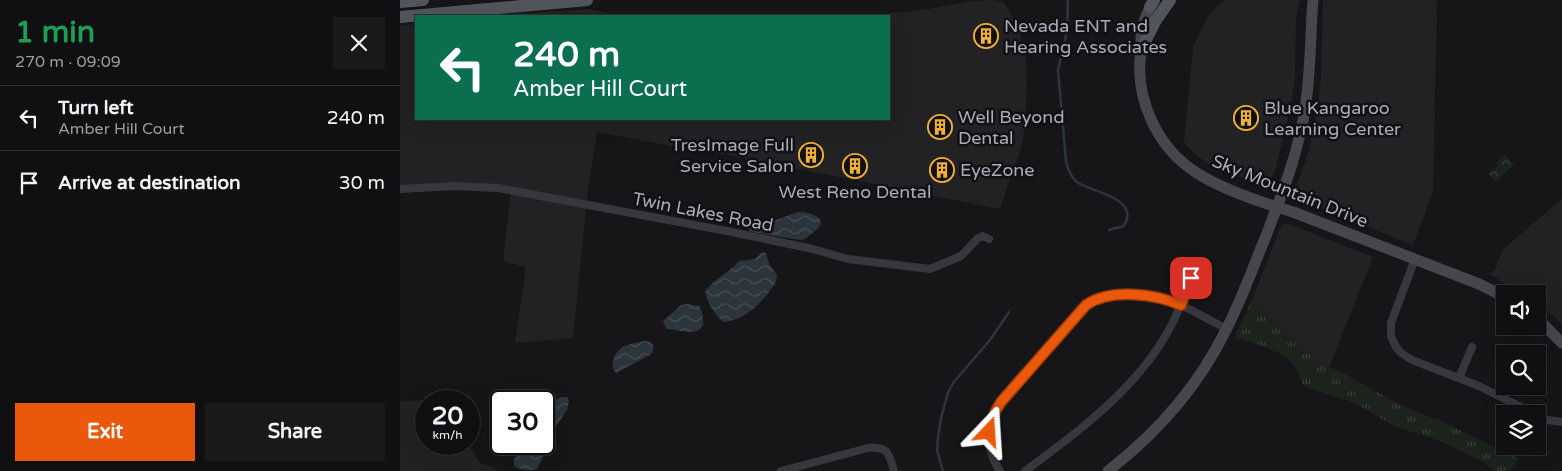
<!DOCTYPE html>
<meta charset="utf-8">
<style>
:root{--surface:#101012;--page:#19191b;--text:#f1f3f6;--muted:#9c9d9f;--line:#303032;--accent:#ea580c}
body{margin:0;font-family:"Varela Round",sans-serif;background:var(--page);color:var(--text);height:100vh;display:flex;flex-direction:column;font-size:19px;white-space:nowrap}
*{box-sizing:border-box;margin:0}
p{font-size:16px;color:var(--muted)}
.icon{flex:none;width:28px;height:28px;fill:none;stroke:currentColor;stroke-width:2;stroke-linecap:round;stroke-linejoin:round}
.map{position:relative;flex:1;overflow:hidden}
.sheet{display:flex;flex-direction:column;background:var(--surface);width:400px}
.sheet>*{flex:none}
.top-card{position:absolute;left:15px;top:15px;width:475px;height:105px;border-radius:0px;box-shadow:0 5px 20px #0002,0 0 0 1px var(--line);background:#0b6e4f;color:#fff;overflow:hidden}
.controls{position:absolute;left:1096px;top:285px;display:grid;gap:10px}
.controls a{display:grid;place-items:center;width:50px;height:50px;border-radius:0px;background:var(--surface);box-shadow:0 5px 20px #0002,0 0 0 1px var(--line);font-size:25px}
.speed{position:absolute;left:15px;top:390px;display:flex;gap:10px;font-size:25px;font-weight:700;text-align:center}
.speed>*{display:grid;place-content:center;width:65px;height:65px;border-radius:50%;background:var(--surface);box-shadow:0 5px 20px #0002,0 0 0 1px var(--line);line-height:1}
.speed small{font-size:12px;font-weight:400}
.speed .limit{border:2px solid #111;border-radius:8px;background:#fff;color:#111}
.pin{position:absolute;display:grid;place-items:center;width:42px;height:42px;color:#fff;margin:-21px;border-radius:10px;box-shadow:0 2px 8px #0006}
.me{position:absolute;width:55px;margin:-28px;rotate:20deg;stroke-linejoin:round;filter:drop-shadow(0 0 4px #0008)}
.turn{display:flex;align-items:center;gap:18px;height:105px;padding:0 15px;font-size:22px}
.turn .icon{width:65px;height:65px;stroke-width:2.5}
.turn b{display:block;font-size:35px;line-height:42px}
.round{display:grid;place-items:center;flex:none;width:52px;height:52px;border-radius:0px;background:var(--page)}
.summary{display:flex;align-items:center;justify-content:space-between;height:85px;padding:0 15px}
h1{font-size:30px;font-weight:700;line-height:38px;color:#1e9e55}
.button{display:flex;gap:10px;margin-top:auto;padding:10px 15px}
.button a{flex:1;height:58px;border-radius:0px;background:var(--accent);color:#fff;font-size:20px;font-weight:700;line-height:58px;text-align:center}
.button a+a{background:var(--page);color:var(--text)}
ul{padding:0;list-style:none}
li{display:flex;align-items:center;gap:15px;height:65px;padding:0 15px;border-top:1px solid var(--line)}
li div{flex:1}
li b{display:block;font-size:19px}
li em{font-style:normal}
main{display:flex;flex:1;min-height:0}
.map>svg:first-child{display:block}
.built{fill:#222225}
.grass{fill:url(#grass-tufts)}
.forest{fill:url(#forest-crowns)}
.water{fill:url(#water-waves)}
.lines{fill:none;stroke-linecap:round;stroke-linejoin:round}
.stream{stroke:#2c353c;stroke-width:2.5}
.street{stroke:#37383d;stroke-width:8}
.secondary{stroke:#45474d;stroke-width:11}
.primary{stroke:#53555c;stroke-width:12}
.route-casing{stroke:#983908;stroke-width:12}
.route{stroke:#ea580c;stroke-width:9}
.labels{text-anchor:middle;stroke-width:5;stroke-linejoin:round;paint-order:stroke}
.poi-label{font-size:18px;fill:#a8adb8;stroke:#111113;text-anchor:start}
.street-label{font-size:18px;fill:#a8adb8;stroke:#111113}
</style>
<main>
<section class="sheet">
<div class="summary"><div><h1>1 min</h1><p>270 m · 09:09</p></div><a class="round"><svg class="icon" aria-label="close" viewBox="0 0 24 24"><path d="M6 6l12 12M18 6L6 18"/></svg></a></div>
<ul>
<li><svg class="icon" aria-label="left" viewBox="0 0 24 24"><path d="M17 20v-9H6M10 6l-5 5 5 5"/></svg><div><b>Turn left</b><p>Amber Hill Court</p></div><em>240 m</em></li>
<li><svg class="icon" aria-label="arrive" viewBox="0 0 24 24"><path d="M6 21V4h12l-3 4 3 4H6"/></svg><div><b>Arrive at destination</b></div><em>30 m</em></li>
</ul>
<div class="button"><a>Exit</a><a>Share</a></div>
</section>
<div class="map">
<svg width="1162" height="471" viewBox="0 0 1162 471">
<defs>
<pattern id="grass-tufts" width="24" height="20" patternUnits="userSpaceOnUse" patternTransform="scale(1.25)"><rect width="24" height="20" fill="#1c231d"/><path d="M3 7l-1-3M5 7V3M7 7l1-3M15 17l-1-3M17 17v-4M19 17l1-3" fill="none" stroke="#3a403c"/></pattern>
<pattern id="forest-crowns" width="20" height="18" patternUnits="userSpaceOnUse" patternTransform="scale(1.25)"><rect width="20" height="18" fill="#1c231d"/><path d="M2 6a3 3 0 1 1 6 0M12 15a3 3 0 1 1 6 0" fill="none" stroke="#3a403c"/></pattern>
<pattern id="water-waves" width="16" height="10" patternUnits="userSpaceOnUse" patternTransform="scale(1.25)"><rect width="16" height="10" fill="#2c353c"/><path d="M0 5q4-4 8 0t8 0" fill="none" stroke="#485056"/></pattern>
</defs>
<rect width="100%" height="100%" fill="#161618"/>
<path class="built" d="M592 0 603 2 609 10 620 34 626 58 627 82 625 128 621 148 600 209 328 155 293 150 197 132 188 189 173 338 115 343 126 267 103 261 111 190 0 189V26L16 24V119H489V16H461L523 10 573 1Z
M825 0H900L896 17 895 78 889 114 876 167 869 184 866 185H860L807 163 797 156 784 143 793 47 809 14Z
M923 0H1037L1033 192 1013 245 898 199 896 197 895 190 909 150 917 109 921 79Z
M190 9 218 16H99L128 13Z
M1162 199V324L1138 302V294H1125L1086 273H1091L1095 270 1103 249Z
M884 224 891 225 973 257 929 367 924 366 852 300 880 228Z
M59 396 60 401H26V444H68L80 463 95 468 98 471H0V402Z"/>
<path class="grass" d="M852 300 924 366 938 370 1002 406 1045 423 1119 459 1110 471H1094L1085 463 1043 442 994 426 964 408 946 400 904 386C900 379 898 370 893 364 880 349 852 342 834 338Z"/>
<path class="forest" d="M1105 155 1114 165 1095 182 1089 174 1095 168 1097 167 1098 164 1095 163Z"/>
<path class="water" d="M399 212C407 212 430 217 417 229 415 231 413 232 411 234 407 238 406 239 400 240L352 232 349 230C351 213 367 223 376 220 384 218 391 213 399 212Z
M362 252 366 253 369 264 377 275C377 283 373 286 369 292 357 307 343 320 324 322 315 316 307 302 305 292 313 279 329 273 339 261L355 259Z
M288 304 299 306C302 310 302 313 303 318 306 339 280 330 267 329L265 326 263 321C270 315 275 311 281 305Z
M245 341 250 342 253 345V351L250 355 216 373C213 369 212 367 213 362 216 345 230 344 245 341Z
M161 397H167L169 401 167 410 153 431 147 449 137 469C131 471 119 470 114 466V459L122 451 127 444H144V410L152 402Z"/>
<g class="lines">
<path class="stream" d="M668 0 667 31 658 70 666 161C668 169 670 176 677 182 690 192 741 197 724 226L709 230
M543 471 537 450 538 438 541 418 548 393 553 383 590 340 609 312"/>
<path class="street" d="M0 189 54 186 98 188 332 232 413 249 448 259 530 269 561 256 578 238 583 236 589 239
M1015 259 991 323V336L996 347 1001 353 1012 360 1079 386 1135 414
M1059 378 1072 347
M1138 415 1147 420 1162 422
M381 471 468 448C489 446 489 454 494 471
M600 471C587 452 586 432 595 412L681 311C693 298 705 296 722 296 731 295 740 294 749 295 777 299 802 317 827 329
M625 471C686 426 758 373 783 298 786 289 791 282 791 273"/>
<path class="secondary" d="M750 7C746 16 741 26 741 36 741 41 742 46 741 51 734 98 757 148 797 173 823 190 863 203 893 212L1079 284 1105 297
M1138 319 1162 343
M708 471C757 433 799 385 826 330 842 299 853 267 866 236 882 194 898 154 905 109 911 73 910 36 913 0"/>
<path class="primary" d="M0 2 23 0
M750 7 754 0
M0 17 187 0
M742 47 756 20 770 0"/>
</g>
<g class="lines">
<defs>
<path id="route" d="M589 432 595 412 601 402 686 305C711 288 755 294 781 305L791 278"/>
</defs>
<use href="#route" class="route-casing"/>
<use href="#route" class="route"/>
</g>
<defs>
<symbol id="building-ring" viewBox="-11 -11 22 22"><circle r="9.5" fill="#111113" stroke="#f2b134" stroke-width="1.5"/><path d="M-4-6H4V6H1V3H-1V6H-4ZM-2.5-4.3h1.7v1.8h-1.7ZM.8-4.3h1.7v1.8H.8ZM-2.5-1h1.7V.8h-1.7ZM.8-1h1.7V.8H.8Z" fill="#f2b134"/></symbol>
</defs>
<g fill-rule="evenodd">
<use href="#building-ring" x="572" y="22" width="28" height="28"/>
<use href="#building-ring" x="832" y="104" width="28" height="28"/>
<use href="#building-ring" x="526" y="113" width="28" height="28"/>
<use href="#building-ring" x="397" y="141" width="28" height="28"/>
<use href="#building-ring" x="441" y="152" width="28" height="28"/>
<use href="#building-ring" x="528" y="156" width="28" height="28"/>
</g>
<g class="labels">
<g class="poi-label">
<text x="604" y="32">Nevada ENT and<tspan x="604" dy="21">Hearing Associates</tspan></text>
<text x="864" y="114">Blue Kangaroo<tspan x="864" dy="21">Learning Center</tspan></text>
<text x="558" y="123">Well Beyond<tspan x="558" dy="21">Dental</tspan></text>
<text x="394" y="151" text-anchor="end">TresImage Full<tspan x="394" dy="21">Service Salon</tspan></text>
<text x="560" y="176">EyeZone</text>
<text x="455" y="198" text-anchor="middle">West Reno Dental</text>
</g>
<g class="street-label">
<text transform="translate(890 191) rotate(22)" y="6">Sky Mountain Drive</text>
<text transform="translate(303 212) rotate(11)" y="6">Twin Lakes Road</text>
</g>
</g>
</svg>
<div class="controls">
<a><svg class="icon" aria-label="sound" viewBox="0 0 24 24"><path d="M4 9h4l5-4v14l-5-4H4zM17 9q2 3 0 6"/></svg></a>
<a><svg class="icon" aria-label="search" viewBox="0 0 24 24"><circle cx="10" cy="10" r="6"/><path d="M15 15l6 6"/></svg></a>
<a><svg class="icon" aria-label="layers" viewBox="0 0 24 24"><path d="M12 4l9 5-9 5-9-5zM3 14l9 5 9-5"/></svg></a>
</div>
<div class="speed"><div>20<small>km/h</small></div><div class="limit">30</div></div>
<div class="pin" style="left:791px;top:278px;background:#d93025"><svg class="icon" aria-label="arrive" viewBox="0 0 24 24"><path d="M6 21V4h12l-3 4 3 4H6"/></svg></div>
<svg class="me" style="left:589px;top:432px" viewBox="-20 -20 40 40"><path d="M0-17L14 15 0 8-14 15z" fill="#ea580c" stroke="#fff" stroke-width="4"/></svg>
<div class="top-card">
<div class="turn"><svg class="icon" aria-label="left" viewBox="0 0 24 24"><path d="M17 20v-9H6M10 6l-5 5 5 5"/></svg><div><b>240 m</b>Amber Hill Court</div></div>
</div>
</div>
</main>
